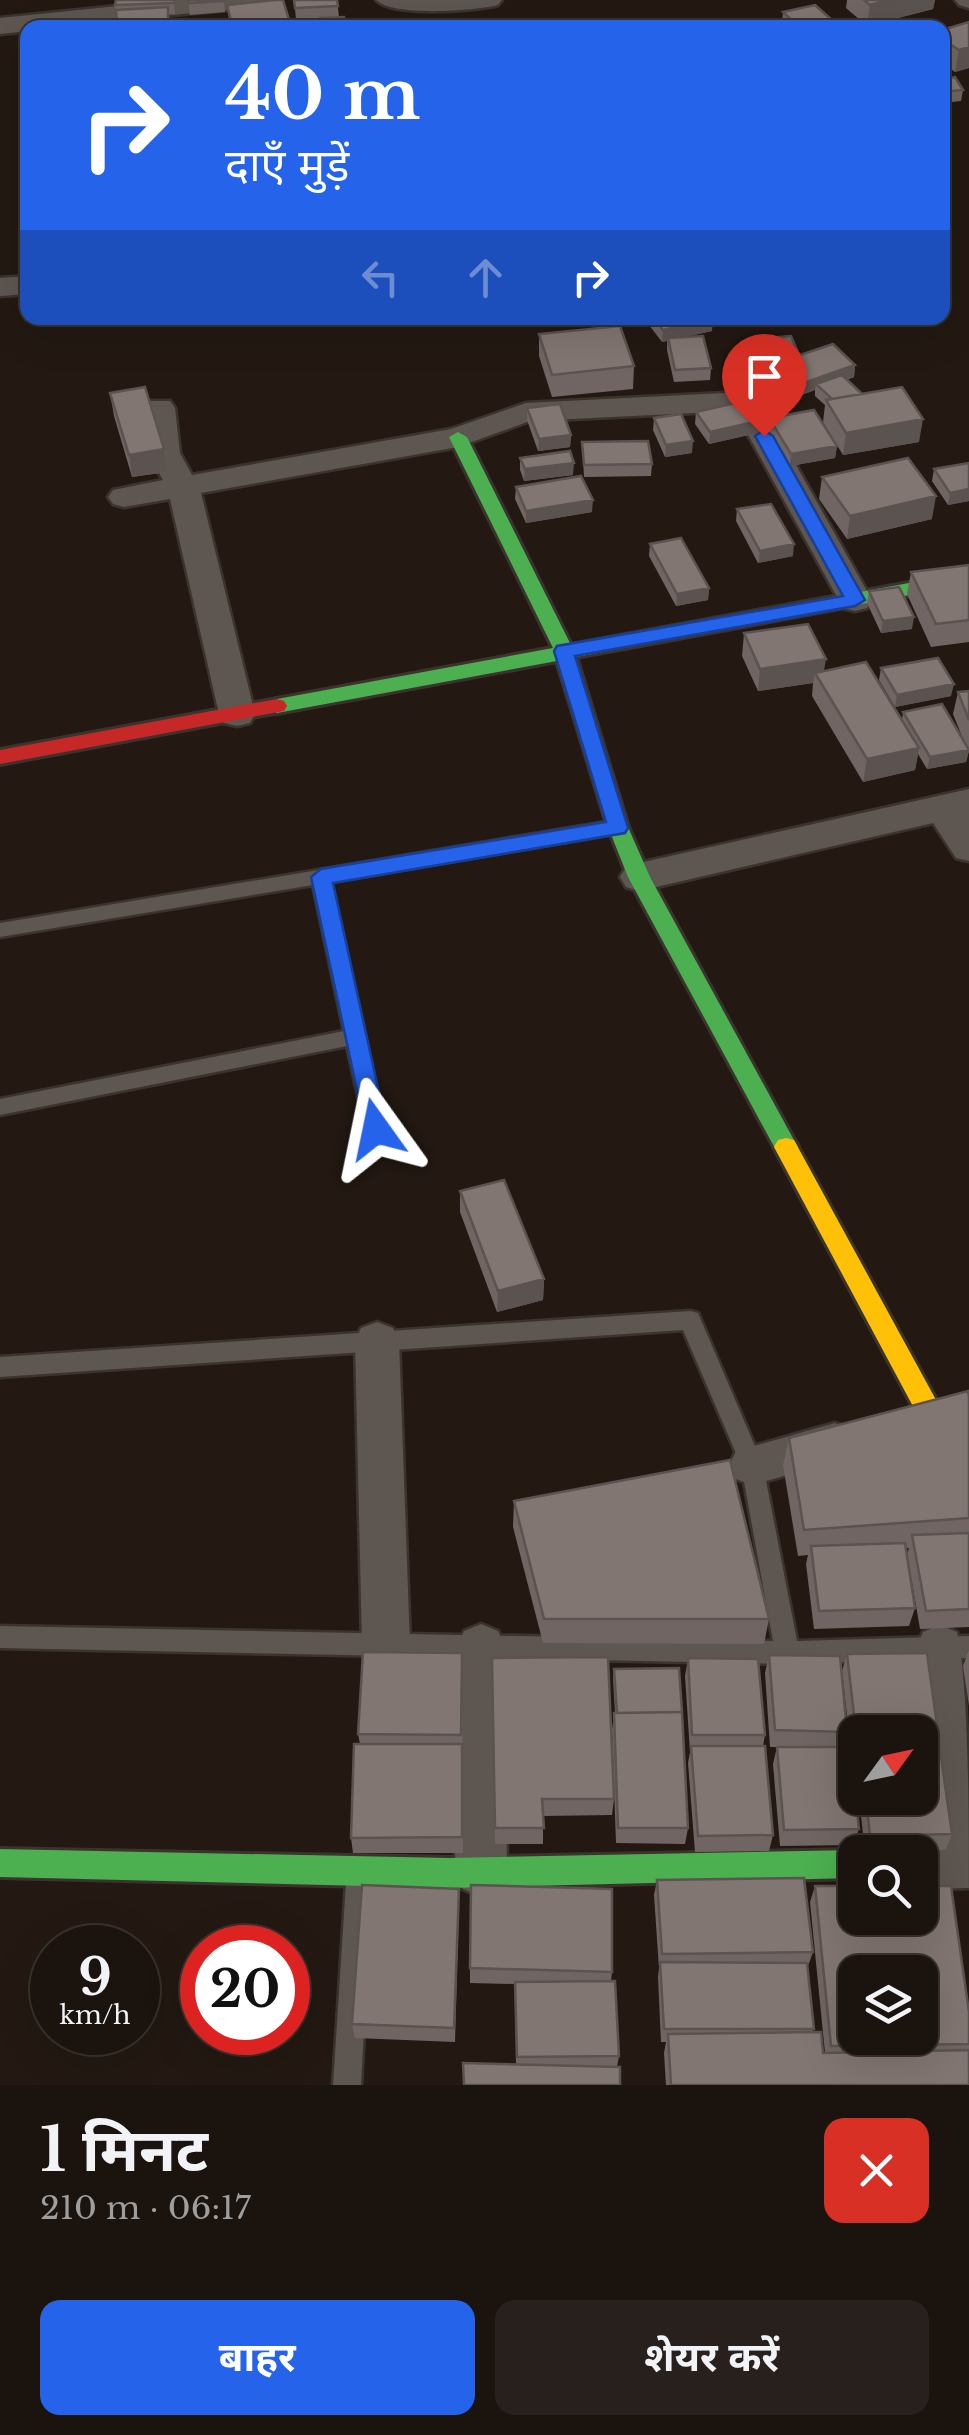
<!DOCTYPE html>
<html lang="hi">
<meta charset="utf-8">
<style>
:root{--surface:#1a130e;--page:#27201c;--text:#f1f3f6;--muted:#9f9e9e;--line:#38322e;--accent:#2563eb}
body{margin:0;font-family:"Libre Baskerville","Noto Sans Devanagari",serif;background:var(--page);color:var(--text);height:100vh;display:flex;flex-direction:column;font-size:38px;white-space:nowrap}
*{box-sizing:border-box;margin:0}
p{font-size:32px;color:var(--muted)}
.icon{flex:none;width:55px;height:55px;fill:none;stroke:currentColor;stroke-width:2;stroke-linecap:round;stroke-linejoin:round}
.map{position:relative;height:2085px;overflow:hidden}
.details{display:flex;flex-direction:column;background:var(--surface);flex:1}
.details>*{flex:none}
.hud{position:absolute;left:20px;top:20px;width:930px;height:305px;border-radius:20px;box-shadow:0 10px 40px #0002,0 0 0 2px var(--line);background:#2563eb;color:#fff;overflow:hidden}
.needle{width:65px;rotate:57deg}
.fabs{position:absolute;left:838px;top:1715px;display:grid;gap:20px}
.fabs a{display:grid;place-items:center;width:100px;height:100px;border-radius:20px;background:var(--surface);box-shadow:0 10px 40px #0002,0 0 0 2px var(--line);font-size:50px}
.speed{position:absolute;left:30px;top:1925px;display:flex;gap:20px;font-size:50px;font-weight:700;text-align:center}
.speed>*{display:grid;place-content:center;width:130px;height:130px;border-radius:50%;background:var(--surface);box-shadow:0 10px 40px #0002,0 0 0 2px var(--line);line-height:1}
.speed small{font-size:25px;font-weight:400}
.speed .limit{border:15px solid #d22;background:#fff;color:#111}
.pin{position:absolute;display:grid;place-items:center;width:85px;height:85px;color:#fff;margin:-102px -42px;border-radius:50% 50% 50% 0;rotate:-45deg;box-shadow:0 0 10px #0007}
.pin .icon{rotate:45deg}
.me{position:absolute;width:110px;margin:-55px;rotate:348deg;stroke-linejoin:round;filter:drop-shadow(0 0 8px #0008)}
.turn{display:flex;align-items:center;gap:35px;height:210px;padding:0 40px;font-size:45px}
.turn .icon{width:130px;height:130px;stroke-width:2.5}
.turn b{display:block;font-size:70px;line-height:85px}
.lanes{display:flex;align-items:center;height:95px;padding:0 40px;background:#0003;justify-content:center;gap:50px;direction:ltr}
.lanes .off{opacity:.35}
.round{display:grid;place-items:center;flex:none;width:105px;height:105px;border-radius:20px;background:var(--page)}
.summary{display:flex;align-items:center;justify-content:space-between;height:170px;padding:0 40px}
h1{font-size:60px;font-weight:700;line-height:75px}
.button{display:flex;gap:20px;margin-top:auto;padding:20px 40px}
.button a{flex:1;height:115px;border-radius:20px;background:var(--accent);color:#fff;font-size:40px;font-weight:700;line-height:115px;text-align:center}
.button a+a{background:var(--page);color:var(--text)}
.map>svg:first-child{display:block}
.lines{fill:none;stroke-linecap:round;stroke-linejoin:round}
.lane-casing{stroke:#3b332e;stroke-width:5}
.street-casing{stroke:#3b332e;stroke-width:5}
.fast-casing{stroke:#3b332e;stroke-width:6}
.slow-casing{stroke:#3b332e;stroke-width:6}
.jam-casing{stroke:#3b332e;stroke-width:6}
.lane{fill:#5e5651;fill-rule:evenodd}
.street{fill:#5e5651;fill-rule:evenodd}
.fast{fill:#4caf50;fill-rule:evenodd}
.slow{fill:#ffc107;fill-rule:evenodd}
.jam{fill:#c62828;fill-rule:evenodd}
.wall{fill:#706562}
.shaded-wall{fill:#5b5350}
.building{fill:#827672;stroke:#5b5350;stroke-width:2.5;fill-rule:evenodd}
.route{fill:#2563eb;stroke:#184099;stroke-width:2.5}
</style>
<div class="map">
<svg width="969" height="2085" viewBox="0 0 969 2085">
<rect width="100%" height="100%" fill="#231912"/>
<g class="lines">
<defs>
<path id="lane" d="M618 820 627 827 625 832 331 882 385 1129 382 1135H368L365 1129 347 1046 0 1115V1099L344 1031 313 885 0 937V923Z
M690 1311 698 1313 701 1320 763 1465 797 1641 969 1636V1658L787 1664 0 1648V1626L773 1641 741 1465 683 1330 0 1377V1357Z
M359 1870 368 1874 372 1883 361 2085H333L346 1883 350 1874Z"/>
<path id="street" d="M177 0H263L250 8 28 28V31L0 34V18Z
M376 0H502L498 5C474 11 393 17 376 0Z
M955 0H969V8L959 5Z
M28 276V294L0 296V278Z
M745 392 756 394 760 401 872 600 867 608 855 611 843 608 735 411 530 421 458 447 201 493 255 714 250 723 237 726 224 723 219 714 170 499 124 507 113 504 108 497 113 490 163 480 148 453 143 408 148 401H170L175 408 180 453 192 475 451 429 526 403Z
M969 789V861L956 858 933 823 639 891 626 887 620 877 626 867 639 863Z
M377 1322 393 1328 399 1341 410 1645 403 1661 386 1668 369 1661 362 1645 355 1341 361 1328Z
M835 1423 851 1429 858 1443 851 1457 752 1485 736 1479 729 1465 736 1451Z
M481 1624 498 1631 505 1647 507 1871 499 1889 481 1897 463 1889 455 1871 457 1647 464 1631Z
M940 1625 957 1632C969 1685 969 1824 969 1888L920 1889V1852H899L902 1845 920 1837H938L916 1648 923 1632Z"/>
<path id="fast" d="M458 432 467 437 571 645 969 572V584L576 657 628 827 650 877 794 1140 798 1147 794 1154H778L628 877 608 827 557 661 277 713 267 706 277 699 553 648 449 437Z
M0 1849 449 1858 855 1850 862 1852H855V1878L449 1888 0 1877Z"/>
<path id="slow" d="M786 1138 794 1140 941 1409 945 1417 941 1425 932 1428 923 1425 774 1147 778 1140Z"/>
<path id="jam" d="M277 699 284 701 287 706 284 711 0 764V750Z"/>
</defs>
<use href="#lane" class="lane-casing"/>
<use href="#street" class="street-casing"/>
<use href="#fast" class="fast-casing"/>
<use href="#slow" class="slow-casing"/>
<use href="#jam" class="jam-casing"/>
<use href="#lane" class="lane"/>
<use href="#street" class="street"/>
<use href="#fast" class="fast"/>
<use href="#slow" class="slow"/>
<use href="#jam" class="jam"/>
</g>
<path class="wall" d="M174 0 175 14H169V28H117L115 5Z
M188 0H224L225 12 190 15Z
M294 0H337L339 17 296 19Z
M847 0H935L933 9 867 26 846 8Z
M227 5 290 23V28H230Z
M783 12 841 28H786L782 23Z
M969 22V68L955 72 942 63V30Z
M942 79 963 90 961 101 942 103Z
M649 318H712V331L685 337 711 368 710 380 674 382 667 350V341L662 342 649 325Z
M539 334 634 366 633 389 552 397 539 356Z
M754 339 797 350V356L855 365 854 377 847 380 919 442 843 455 823 422 825 405 815 396V390L796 397 774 375 775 364 759 366 753 351Z
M110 393 164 449 167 472 132 477 114 416Z
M527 408 571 435 570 447 538 451 527 420Z
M696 412 753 434 709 444 695 424Z
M654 418 692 453 665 457 653 430Z
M769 418 837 446 835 458 790 466 768 430Z
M582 442 652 464 651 476 584 477Z
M520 458 573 475 524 481 520 470Z
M969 463V501L948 505 932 481 934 469Z
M822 477 932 519 847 539 819 499Z
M516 487 592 512 526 523 515 499Z
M737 509 793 556 758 563 736 521Z
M650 544 709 588 708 600 676 606 649 556Z
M969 565V642L931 647 907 594 911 572Z
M869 591 912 629 881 633 867 603Z
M744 633 824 671 902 719 903 712 963 739 953 714 958 692 969 691V751L966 762 927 769 918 754 915 770 863 782 812 696 813 683 758 691 742 656Z
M881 668 951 696 895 707 879 680Z
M460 1191 544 1279 543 1300 497 1312 460 1212Z
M969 1397V1627L920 1629 907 1554 909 1548H906L915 1608 909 1626 814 1629 806 1564 808 1555 798 1556 783 1465 789 1438Z
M514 1501 769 1619 764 1644 543 1643 513 1527Z
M969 1650V1706L963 1666Z
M462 1653 463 1853H353L351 1838 360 1744 358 1734Z
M847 1654 938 1733 935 1743 952 1834 946 1850 865 1852 859 1798H920V1732H855V1751H851L842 1671Z
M769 1655 847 1732 842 1747 859 1829 853 1845 780 1846 773 1764 777 1747H770L765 1673Z
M492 1658 614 1799 612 1815 543 1816V1844H495Z
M688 1658 765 1735 763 1746 773 1835 769 1851 695 1852 688 1763 690 1752 685 1676Z
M614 1669 688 1828 685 1844 616 1843 612 1730 614 1713H615L613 1679Z
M657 1880 813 1952 808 1966 813 2032 823 2053H825L810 1902 815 1886 969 2012V2085H666L664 2053 666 2042H661L658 1977 659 1968 654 1895Z
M459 1904 455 2042 355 2038 352 2024Z
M470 1968 612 1972 611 1981 619 2056 617 2067 516 2065 515 1984 470 1983Z"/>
<path class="shaded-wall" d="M888 0H935L933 9 867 26 870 5Z
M969 47V68L955 72 959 50Z
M713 319 712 331 662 342 663 330Z
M855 365 854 377 821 388 816 384 815 390 796 397 798 385Z
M923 419 919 442 843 455 846 433Z
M754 422 753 434 709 444 710 432Z
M571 435 570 447 538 451 539 439Z
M693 441 692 453 665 457 666 445Z
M837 446 835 458 790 466 791 454Z
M164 449 167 472 132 477 129 455Z
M574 463 573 475 524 481 525 469Z
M969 489V501L948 505 950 493Z
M936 496 932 519 847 539 850 516Z
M593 500 592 512 526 523V511Z
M794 544 793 556 758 563 760 551Z
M709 588 708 600 676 606 677 594Z
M914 617 912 629 881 633 883 621Z
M826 659 822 682 815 673 813 683 758 691 760 669Z
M954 684 951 696 895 707 897 695Z
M919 748 915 770 863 782 867 759Z
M969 750 966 762 927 769 930 757Z
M544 1279 543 1300 497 1312 498 1291Z"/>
<path class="building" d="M116 0H174V3L115 5Z
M188 0H224V1L189 3Z
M275 0H283L290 23 233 28 227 5Z
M294 0H337L338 6 295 8Z
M864 0H888L870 5Z
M815 5 841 28H800L783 12Z
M168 7V23L117 26 116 10Z
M344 17 345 28H322L321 18Z
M969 22V47L959 50 942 39V30Z
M408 24 409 28 354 26Z
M955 77 963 90 942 92V79Z
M653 318H712L713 319 663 330Z
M620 326 634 366 552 375 539 334Z
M703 336 711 368 675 370 668 338Z
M791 336 797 350 760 354 754 339Z
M833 344 855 365 798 385 776 363Z
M842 375 862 394 832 399 816 384Z
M145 387 164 449 129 455 110 393Z
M902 387 923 419 846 433 826 400Z
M740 402 754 422 710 432 696 412Z
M560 404 571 435 539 439 527 408Z
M814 410 837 446 791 454 769 418Z
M681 414 693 441 666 445 654 418Z
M648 441 652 464 584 465 582 442Z
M570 451 574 463 525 469 520 458Z
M908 458 936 496 850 516 822 477Z
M969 463V489L950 493 934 469Z
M581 476 593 500 526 511 516 487Z
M771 504 794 544 760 551 737 509Z
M681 538 709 588 677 594 650 544Z
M969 565V620L936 624 911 572Z
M899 587 914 617 883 621 869 591Z
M808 624 826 659 760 669 744 633Z
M938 658 954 684 897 695 881 668Z
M866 662 919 748 867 759 815 673Z
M969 691V720L958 692Z
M942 704 969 750 930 757 903 712Z
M504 1180 544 1279 498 1291 460 1191Z
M968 1391 969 1397V1518L804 1530 789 1438Z
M730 1460 769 1619H544L514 1501Z
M969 1533V1609L926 1611 912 1535Z
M905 1543 915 1608 819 1611 811 1546Z
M363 1652 462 1653 461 1735 358 1734Z
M927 1653 938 1733 856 1732 847 1654Z
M769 1655 840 1656 847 1732 775 1730Z
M608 1657 614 1799H542L544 1828H495L492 1658Z
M688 1658 758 1659 765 1735H692Z
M679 1668 682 1712 617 1713 614 1669Z
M682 1712 688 1828H618L614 1713Z
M939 1743 952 1834 870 1836 866 1798H920V1744Z
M354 1744H462V1837L351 1838Z
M691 1746H765L773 1835 698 1836Z
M777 1747H850L859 1829 784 1830Z
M804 1878 813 1952 662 1954 657 1880Z
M362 1885 459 1889 454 2028 352 2024Z
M471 1885 612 1889V1972L470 1968Z
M815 1886H855V1918H920V1886H951L969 2012V2044L831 2046ZM855 1972H920V2038H855Z
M660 1962 807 1963 814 2029H664Z
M615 1981 619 2056 517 2057 515 1982Z
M821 2032 823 2053 969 2050V2085H671L668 2034Z
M463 2063 620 2067V2085H464Z"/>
<path class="route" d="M764 430 773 436 865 600 855 606 575 656 628 828 625 833 333 883 387 1129 384 1136H367L311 877 321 869 606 822 554 651 557 646 843 596 755 436Z"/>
</svg>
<div class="fabs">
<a><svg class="needle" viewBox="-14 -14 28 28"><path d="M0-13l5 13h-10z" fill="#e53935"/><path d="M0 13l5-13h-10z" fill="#9f9e9e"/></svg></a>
<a><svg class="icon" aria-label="search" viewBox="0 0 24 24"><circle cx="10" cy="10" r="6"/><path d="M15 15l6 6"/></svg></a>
<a><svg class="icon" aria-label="layers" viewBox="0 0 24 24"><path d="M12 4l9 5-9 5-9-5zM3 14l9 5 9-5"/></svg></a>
</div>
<div class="speed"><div>9<small>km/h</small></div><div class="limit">20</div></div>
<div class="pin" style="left:764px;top:436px;background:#d93025"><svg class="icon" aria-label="arrive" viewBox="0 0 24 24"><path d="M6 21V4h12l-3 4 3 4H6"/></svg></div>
<svg class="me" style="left:376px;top:1129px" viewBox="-20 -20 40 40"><path d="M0-17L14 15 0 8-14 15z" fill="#2563eb" stroke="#fff" stroke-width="4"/></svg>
<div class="hud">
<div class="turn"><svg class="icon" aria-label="right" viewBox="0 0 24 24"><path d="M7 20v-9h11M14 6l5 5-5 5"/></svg><div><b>40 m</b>दाएँ मुड़ें</div></div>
<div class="lanes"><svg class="icon off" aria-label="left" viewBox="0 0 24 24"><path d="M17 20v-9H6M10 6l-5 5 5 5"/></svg><svg class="icon off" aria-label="ahead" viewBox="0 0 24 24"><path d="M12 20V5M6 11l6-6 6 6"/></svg><svg class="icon" aria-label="right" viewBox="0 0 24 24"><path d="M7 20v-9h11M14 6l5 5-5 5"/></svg></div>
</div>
</div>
<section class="details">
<div class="summary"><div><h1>1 मिनट</h1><p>210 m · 06:17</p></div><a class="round" style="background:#d93025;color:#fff"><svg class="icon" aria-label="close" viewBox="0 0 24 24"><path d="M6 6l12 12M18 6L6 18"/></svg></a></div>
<div class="button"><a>बाहर</a><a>शेयर करें</a></div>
</section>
